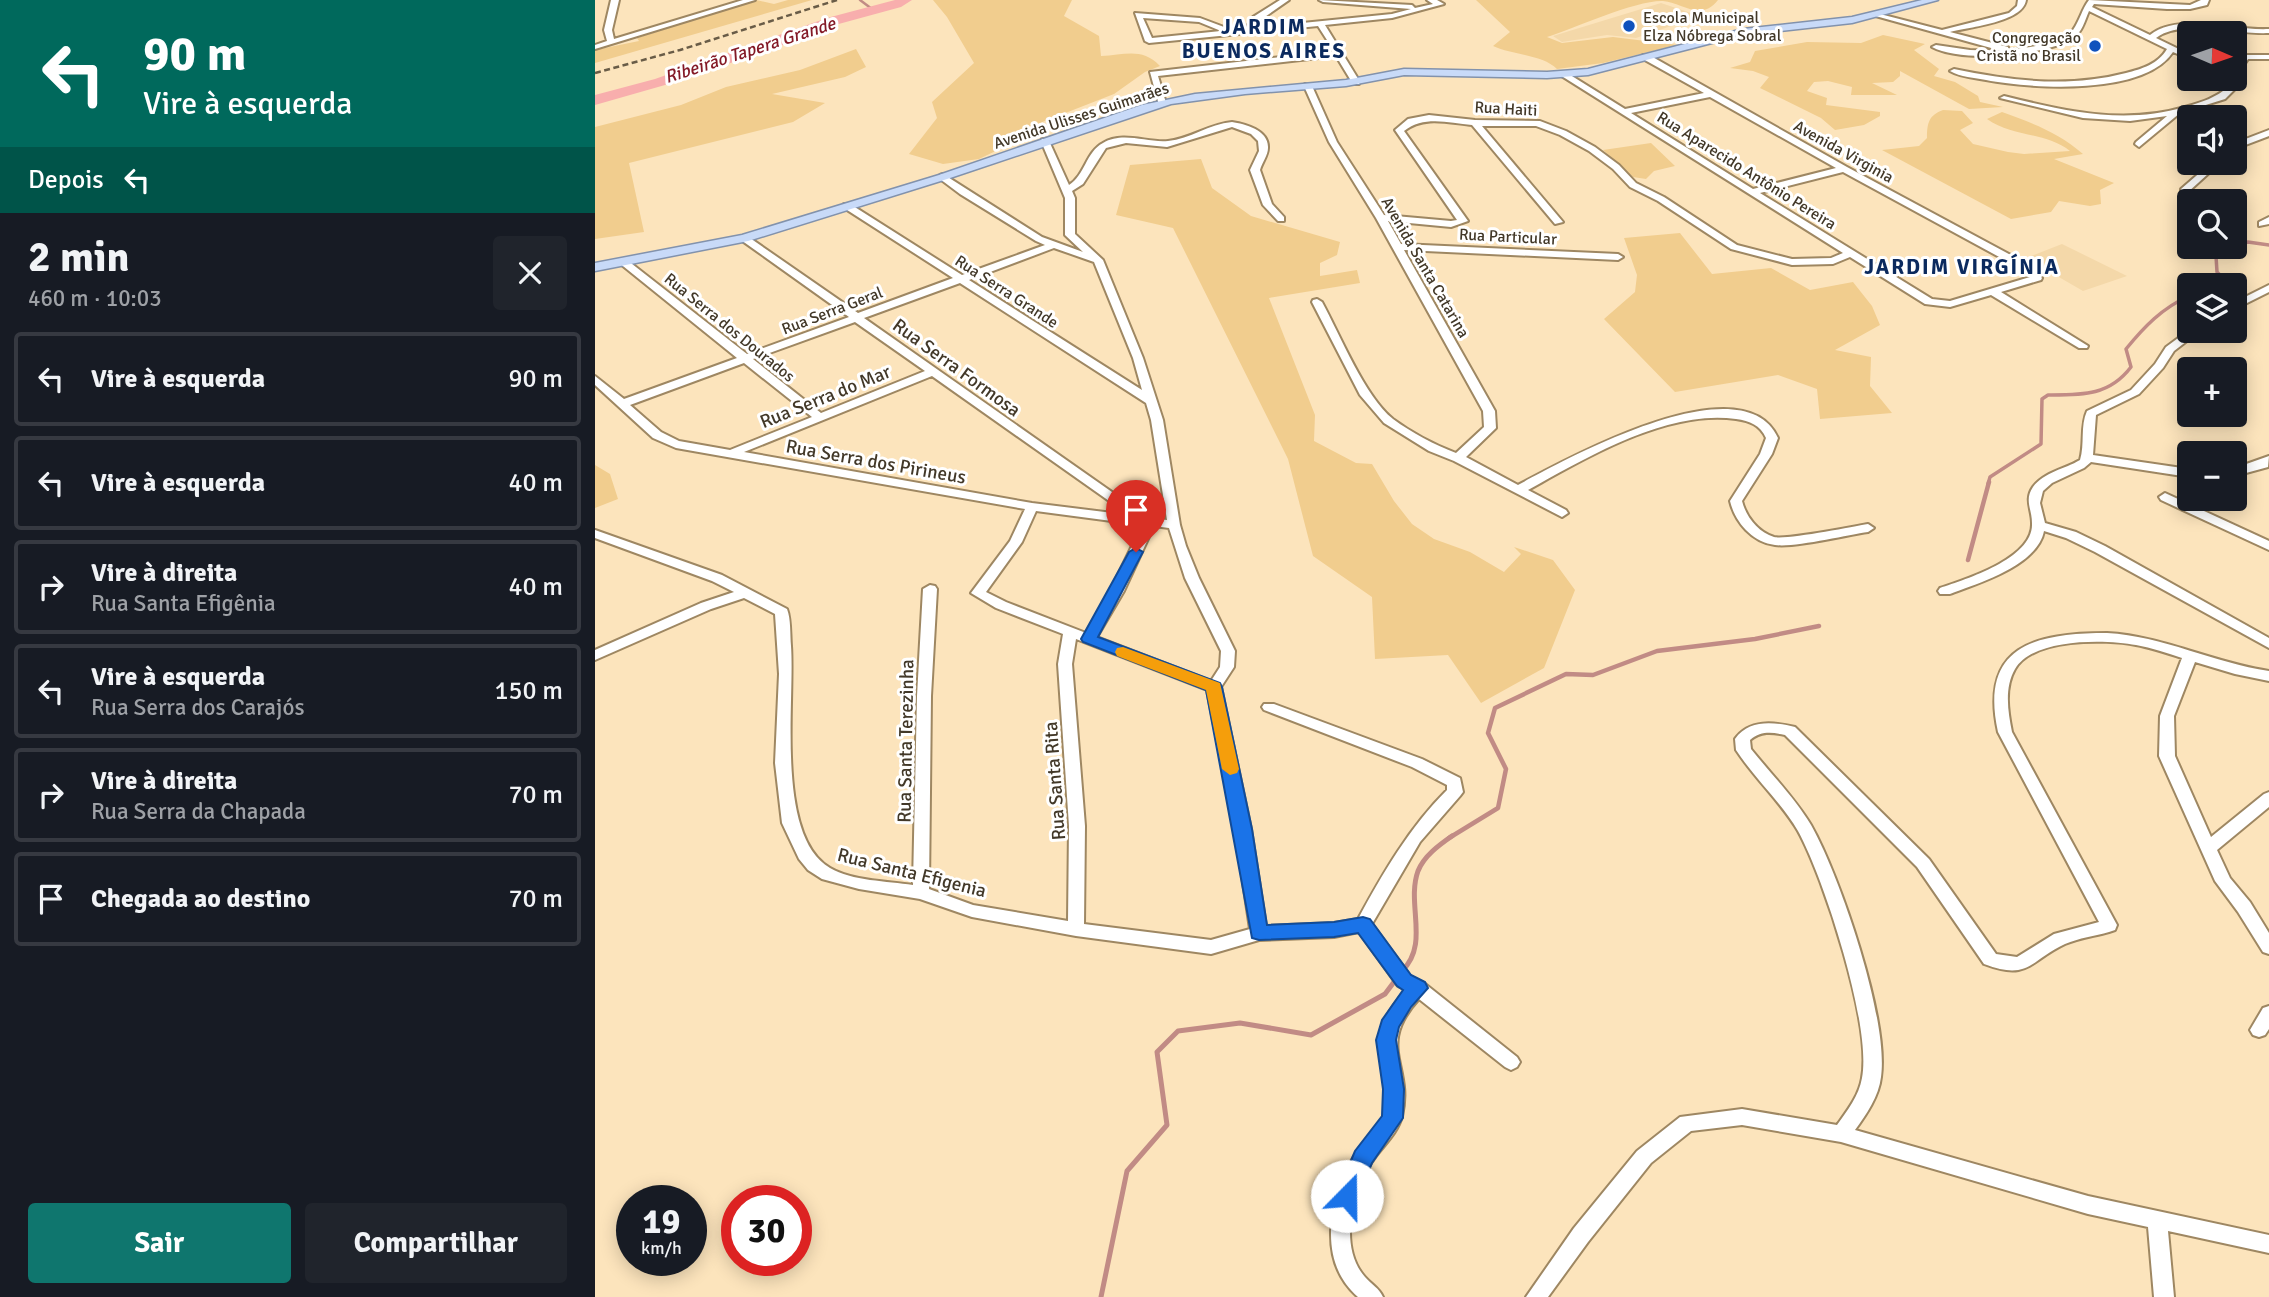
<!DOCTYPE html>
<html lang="pt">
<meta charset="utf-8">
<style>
:root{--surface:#171b24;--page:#20242c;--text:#f1f3f6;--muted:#9ea1a6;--line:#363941;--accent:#0f766e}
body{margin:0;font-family:Signika,sans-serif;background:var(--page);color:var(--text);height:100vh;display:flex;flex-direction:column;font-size:26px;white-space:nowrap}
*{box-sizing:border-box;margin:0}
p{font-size:23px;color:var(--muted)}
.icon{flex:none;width:38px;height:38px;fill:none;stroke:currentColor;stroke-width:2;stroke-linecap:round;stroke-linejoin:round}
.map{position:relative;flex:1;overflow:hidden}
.panel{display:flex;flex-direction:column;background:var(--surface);width:595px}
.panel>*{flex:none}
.top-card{background:#00695c;color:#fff;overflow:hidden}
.needle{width:46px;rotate:92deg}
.tools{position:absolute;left:1582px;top:21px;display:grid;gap:14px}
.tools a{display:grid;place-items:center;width:70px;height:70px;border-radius:7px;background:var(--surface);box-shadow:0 4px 18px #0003;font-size:35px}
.speed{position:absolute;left:21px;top:1185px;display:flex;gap:14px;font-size:35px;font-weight:700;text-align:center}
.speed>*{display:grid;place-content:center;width:91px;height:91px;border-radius:50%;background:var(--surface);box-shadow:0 4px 18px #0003;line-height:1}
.speed small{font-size:18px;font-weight:400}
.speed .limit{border:10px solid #d22;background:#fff;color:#111}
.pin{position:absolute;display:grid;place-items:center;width:60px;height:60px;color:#fff;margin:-72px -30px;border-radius:50% 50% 50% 0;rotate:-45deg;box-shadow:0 0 7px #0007}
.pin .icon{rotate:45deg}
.me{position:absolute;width:77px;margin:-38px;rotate:22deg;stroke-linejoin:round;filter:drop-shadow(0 0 5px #0008)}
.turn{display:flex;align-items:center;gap:24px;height:147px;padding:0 28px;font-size:32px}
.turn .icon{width:91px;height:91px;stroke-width:2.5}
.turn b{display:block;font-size:49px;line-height:60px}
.then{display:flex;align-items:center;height:66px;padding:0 28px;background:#0003;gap:14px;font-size:26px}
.round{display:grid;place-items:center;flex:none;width:74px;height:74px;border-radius:7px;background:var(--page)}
.head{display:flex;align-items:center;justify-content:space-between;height:119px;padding:0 28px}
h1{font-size:42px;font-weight:700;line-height:52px}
.primary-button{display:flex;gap:14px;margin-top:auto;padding:14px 28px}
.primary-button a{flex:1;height:80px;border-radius:7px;background:var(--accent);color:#fff;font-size:28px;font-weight:700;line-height:80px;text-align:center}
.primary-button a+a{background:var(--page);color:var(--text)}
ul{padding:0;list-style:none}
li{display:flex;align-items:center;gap:21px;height:94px;margin:0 14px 10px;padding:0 14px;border:4px solid var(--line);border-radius:7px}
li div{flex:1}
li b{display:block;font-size:26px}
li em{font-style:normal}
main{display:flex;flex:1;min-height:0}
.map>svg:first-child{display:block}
.built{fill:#f4d8a9}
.green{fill:#f1cd8e}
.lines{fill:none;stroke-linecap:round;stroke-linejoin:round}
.stream-far3{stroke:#c18b85;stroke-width:2.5}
.stream-far2{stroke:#c18b85;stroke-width:3.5}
.stream-far1{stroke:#c18b85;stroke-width:4.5}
.stream{stroke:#c18b85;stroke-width:5}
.river{fill:#f8aead;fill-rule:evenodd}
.minor-casing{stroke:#9e8762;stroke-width:4}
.major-casing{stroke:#8292ac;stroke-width:3}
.minor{fill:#fff;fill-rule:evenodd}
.major{fill:#c8daf8;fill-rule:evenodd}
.rail{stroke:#695c47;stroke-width:2.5;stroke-dasharray:6 3.5;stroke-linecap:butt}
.route{fill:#1a73e8;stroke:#114b97;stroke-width:2}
.slow{fill:#f59e0b}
.poi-dot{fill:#1052bd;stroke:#fff;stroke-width:2.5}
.labels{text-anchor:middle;stroke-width:6;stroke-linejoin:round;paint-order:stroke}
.far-poi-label{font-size:16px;fill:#423828;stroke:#fff;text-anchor:start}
.far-street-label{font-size:16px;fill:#423828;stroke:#fff}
.far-water-label{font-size:18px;font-style:italic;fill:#831926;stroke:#fff}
.street-label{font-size:19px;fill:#423828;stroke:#fff}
.far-district-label{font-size:21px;font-weight:bold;letter-spacing:2px;fill:#0b2a5e;stroke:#fff}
</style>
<main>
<section class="panel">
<div class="top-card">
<div class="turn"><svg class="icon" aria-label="left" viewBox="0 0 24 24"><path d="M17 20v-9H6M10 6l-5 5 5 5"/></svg><div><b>90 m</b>Vire à esquerda</div></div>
<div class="then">Depois<svg class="icon" aria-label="left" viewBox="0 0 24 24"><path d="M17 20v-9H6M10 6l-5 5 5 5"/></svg></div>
</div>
<div class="head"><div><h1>2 min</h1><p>460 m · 10:03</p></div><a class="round"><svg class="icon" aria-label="close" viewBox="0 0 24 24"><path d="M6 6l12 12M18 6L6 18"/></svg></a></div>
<ul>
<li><svg class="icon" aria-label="left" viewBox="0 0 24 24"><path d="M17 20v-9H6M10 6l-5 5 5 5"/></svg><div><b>Vire à esquerda</b></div><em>90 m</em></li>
<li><svg class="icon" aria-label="left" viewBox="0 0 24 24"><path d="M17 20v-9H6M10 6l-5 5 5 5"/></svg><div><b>Vire à esquerda</b></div><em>40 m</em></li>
<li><svg class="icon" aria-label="right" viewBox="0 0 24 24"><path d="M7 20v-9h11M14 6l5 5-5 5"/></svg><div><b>Vire à direita</b><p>Rua Santa Efigênia</p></div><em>40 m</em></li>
<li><svg class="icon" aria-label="left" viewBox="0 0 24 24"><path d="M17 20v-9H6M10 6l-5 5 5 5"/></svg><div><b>Vire à esquerda</b><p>Rua Serra dos Carajós</p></div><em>150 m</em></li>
<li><svg class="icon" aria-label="right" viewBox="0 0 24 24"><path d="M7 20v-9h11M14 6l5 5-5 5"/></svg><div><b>Vire à direita</b><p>Rua Serra da Chapada</p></div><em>70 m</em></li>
<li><svg class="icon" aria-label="arrive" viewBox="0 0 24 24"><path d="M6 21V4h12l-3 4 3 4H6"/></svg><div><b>Chegada ao destino</b></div><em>70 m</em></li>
</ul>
<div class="primary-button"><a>Sair</a><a>Compartilhar</a></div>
</section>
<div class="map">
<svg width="1674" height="1297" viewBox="0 0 1674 1297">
<rect width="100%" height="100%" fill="#fce4bc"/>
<path class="built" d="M1066 3 1105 16 1041 38 1012 35 967 42 958 36Z
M1467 244 1532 276 1488 291 1431 258Z"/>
<path class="green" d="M161 0 179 4 193 0H217L0 63V50L44 41 42 38Z
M338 0H477L469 16 504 36 506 56C530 55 547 47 565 66L550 72 519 94 432 128 413 145 384 159 348 164 314 154 342 118 337 102 379 63 352 17Z
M881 0H1123C1106 22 1088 3 1068 1 1041 0 980 28 952 37L967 43 1018 37 1083 45 1008 63 962 69C948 55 918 55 898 46L915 32Z
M1288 35 1330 44 1319 50 1344 69 1339 76 1360 82 1383 96 1385 102 1408 107 1374 109 1305 71V76L1298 82 1277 83 1302 95H1256L1257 87 1233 81 1219 82 1212 91 1232 98 1231 105 1285 112V116L1269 125 1240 130 1226 118 1165 88 1174 77 1158 71 1135 68 1155 62 1160 51 1212 42 1266 43Z
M261 49 271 67 250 77 177 94 230 103 198 122 34 163 49 232 0 239V127L86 105 131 87 205 70Z
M1348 110 1367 111 1378 123 1365 130 1378 144 1413 152 1429 154 1475 151C1451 132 1417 137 1392 119L1407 112C1437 123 1463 132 1488 154L1459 159 1519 183 1505 190 1506 204 1495 206 1464 201 1456 212 1416 219 1287 150 1324 146 1332 138C1332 123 1334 115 1348 110Z
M1056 143 1080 166 1059 171 1051 179 1038 177 1008 150Z
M606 159 617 188 656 216 745 242 742 255 725 263V276L762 270 765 283 674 298 720 415 719 441 761 463 777 464 799 501 817 524 839 539 875 552 909 572 926 554 919 547 958 560 980 590 949 668 886 703 853 655 780 659 777 597 718 556 693 459 578 228 521 215 535 165Z
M1085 233 1117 274 1176 268 1215 290 1258 282 1277 306 1285 325 1240 350 1276 357 1275 386 1297 413 1225 419 1222 389 1183 375 1080 392 1009 319 1040 292 1042 275 1029 238Z
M0 465 15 474 23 499 0 508Z"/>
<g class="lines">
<path class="stream-far3" d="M265 0 277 9"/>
<path class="stream-far2" d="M1640 245 1653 242 1674 245
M1630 285H1635L1622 272 1621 256 1634 247
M1393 484 1395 477 1446 444 1447 399 1453 395C1487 395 1514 396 1536 367L1531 349C1549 327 1567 308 1594 296"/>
<path class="stream-far1" d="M1373 560 1394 482
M854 838 903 808 911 769 893 733 900 708 971 674 998 675 1062 651 1160 639 1224 626"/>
<path class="stream" d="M807 971C835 944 811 904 823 871 829 856 844 845 857 836
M506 1297 532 1171 572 1125 562 1052 583 1031 645 1023 716 1035 790 994 802 978"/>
<path class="river" d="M300 0H317L306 7 229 28 183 47 70 85 0 105V95L60 79 232 18Z"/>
<defs>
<path id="minor" d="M16 0H24L17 30 19 39 148 0H160L0 49V45L12 41 9 30Z
M685 0H694L664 21 658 28 797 14 816 9 728 2 724 0 817 5 820 8 838 4 832 0H842L849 4 797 18 730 25 765 82 764 84H758L741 56 563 76 571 103 564 105 555 72 739 51 723 26 554 43 550 41 540 13 605 18 637 30 650 29 658 17ZM548 18 604 22 626 31 557 38Z
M1423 0H1431C1428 22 1375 27 1355 32L1413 47V50C1430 48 1467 44 1478 30 1485 20 1487 9 1494 0L1595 5 1606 0H1614L1612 5 1595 9H1572L1499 4 1497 7 1555 35C1583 12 1639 31 1674 29V33C1642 35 1586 18 1561 38L1594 54V59L1578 52C1549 96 1437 89 1391 80 1380 78 1365 77 1355 71L1359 69C1417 81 1473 88 1531 73 1547 69 1563 64 1572 49L1494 11C1490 20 1487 33 1477 39 1448 56 1366 63 1337 47L1341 45 1375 50 1407 51 1277 15 1281 13 1347 30 1414 13 1422 6Z
M1048 55H1054L1252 167 1438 267 1447 278 1446 280 1406 292 1493 346 1492 348H1484L1396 295 1355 307 1330 304 1255 257 1238 264 1197 265 1136 249 1063 201 1035 187 1018 169 994 151 965 135 941 126H887L968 222 960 224 877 125C854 123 829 115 809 131L873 221 856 227 793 221 806 244 1023 254 1028 257 1023 260 809 250 900 411 901 428 871 457 923 485C971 459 1148 361 1183 438L1177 454 1147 501C1151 517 1163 532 1179 537 1191 540 1256 527 1273 524L1279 528 1273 532C1252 535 1198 548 1180 545 1157 542 1140 522 1135 501L1165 454 1171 438C1165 425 1155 421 1141 419 1072 409 991 458 933 490L971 510 973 513 967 517 859 461 834 451 789 423 765 395 717 302 718 300 722 299 727 302C745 335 770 397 798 419 817 433 840 445 861 453L889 427 888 411 781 218 734 142 709 86 710 84 717 86 742 142 789 215 856 221 862 220 800 130 813 119 834 115 880 120 945 121 971 131 1000 147 1024 165 1041 183 1069 197 1142 245 1197 259 1236 258 1248 253 965 75 972 73 1030 109 1109 93 1048 59ZM1115 97 1241 168 1158 189 1036 113ZM1248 172 1430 271 1435 277 1355 301 1337 299 1165 193Z
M1648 55H1674V59H1653L1643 74H1640V67Z
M1640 77 1642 79V87L1630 99 1585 113 1544 147 1540 144 1541 142 1572 116 1535 121 1488 118 1405 98 1409 96C1469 111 1529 125 1590 107 1607 102 1621 98 1634 86V79Z
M637 122C650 124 674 130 673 148 673 155 667 163 665 170L677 204 689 217V221H683L668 205 655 170 664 151 663 141 656 134 637 127 572 147 531 143 511 148 488 184 477 191 480 198V234L508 260 548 358 568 420 585 525 591 546 604 578 640 651 639 667 626 687 656 829 671 926 739 923 763 919C788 873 814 828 852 790V785L817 767 669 710 667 707 669 704H679L827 759 865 778 868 792 865 796 825 842 777 924 815 976 829 983 922 1057 925 1062 922 1067 916 1070 910 1067 824 999C780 1047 819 1065 807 1116 803 1132 790 1144 781 1156 765 1177 755 1206 755 1232 755 1248 759 1265 770 1277 777 1285 784 1288 788 1297H763C719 1259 736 1192 763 1150 771 1138 785 1128 789 1115 802 1061 760 1045 811 990L803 986 764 932 739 937 664 940 616 954 481 936 377 917 325 899 264 889 227 879 213 870 204 859 187 823 180 763 184 674 180 614 149 598 116 609 0 660V650L106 603 139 592 117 581 0 538V530L127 575 192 609C196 619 195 634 196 646 200 702 180 836 235 868 257 881 292 881 318 885L322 696 328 589 335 585 340 586 342 589 336 696 334 889 378 905 473 921 474 826 463 664 468 634 401 608 376 593 415 541 430 509 81 448 58 438 0 385V376L29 399 142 358 23 262 32 260 152 354 254 317 146 240V236H152L263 313 358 278 249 208V204H255L367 275 450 245 441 241 365 194 345 179V175L348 174 447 237 488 252 470 235V198L446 141 447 139 454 141 474 185C490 175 491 152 508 143 528 131 552 143 573 141 595 139 614 124 637 122ZM459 248 499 262 538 358 547 390 374 280ZM365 283 551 403 556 420 572 520 554 518 269 318ZM260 322 330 371 226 413 158 359ZM149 363 217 417 135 450 84 441 66 432 35 405ZM337 376 534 515 437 503 149 452ZM441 511 547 525 515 591 491 633 411 602 391 592 427 542ZM559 526 574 528 590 578 626 651 625 667 616 681 502 637 529 591ZM481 639 612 690 640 829 655 929 616 940 489 924 490 826 477 664Z
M1674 130V136L1640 149V143Z
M1616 163H1625L1592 193H1586V189Z
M1674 217V224L1664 226V222Z
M1674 285V292L1640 309V302Z
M1594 330 1605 331 1579 351 1568 368 1544 394 1501 415 1498 455 1594 469V477L1496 462 1489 468 1457 483 1448 491 1445 503 1450 523 1481 532 1510 546 1674 638V648L1500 552 1471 538 1449 531C1442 566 1384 583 1355 594H1345L1343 591 1345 588C1372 579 1439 558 1437 523 1437 509 1429 500 1438 487 1449 472 1470 469 1485 460 1490 444 1485 426 1492 411L1536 390 1560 364 1571 347Z
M1674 456 1673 467 1640 476V468Z
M1570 493 1674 541V550L1566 500 1564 497Z
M1512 633C1568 636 1619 663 1674 671V681L1640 674 1600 662 1579 716 1580 756 1616 837 1669 794 1674 792V807L1622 850 1635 878 1655 902 1674 933V954L1668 952 1643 912 1620 881 1564 756 1565 716 1587 658C1572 653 1557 648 1541 645 1510 639 1438 638 1420 669 1409 688 1413 712 1417 732L1522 925 1520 930 1514 932C1500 936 1484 938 1470 944 1434 961 1434 981 1389 964L1322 867 1190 735C1176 732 1166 731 1155 740L1156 749C1176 774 1200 798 1216 825 1245 876 1294 1020 1286 1077 1284 1096 1271 1115 1260 1130L1493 1196 1674 1235V1253L1573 1231 1579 1297H1559L1553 1227 1493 1214 1246 1142 1147 1125 1096 1131 1056 1163 993 1242 953 1297H931L979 1228 1042 1151 1085 1117 1147 1109 1242 1125C1252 1111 1264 1096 1267 1078 1277 1026 1229 878 1203 831 1186 802 1160 779 1141 750L1140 739C1154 719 1179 722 1200 727L1334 859 1401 954 1422 957 1459 934 1504 922 1403 732C1384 646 1440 633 1512 633Z
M1674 1006V1029L1670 1035 1664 1037 1658 1035 1655 1030 1668 1008Z"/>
<path id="major" d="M1327 0H1343L1257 23 1148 35 993 75 952 78 809 75 751 86 650 94 576 104 352 179 153 241 0 271V263L147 235 344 175 547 105 600 94 751 80 809 69 952 72 993 69 1148 29 1257 17Z"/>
</defs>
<use href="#minor" class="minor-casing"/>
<use href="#major" class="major-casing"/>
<use href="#minor" class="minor"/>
<use href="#major" class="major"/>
<path class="rail" d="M0 73 85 50 242 0"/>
</g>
<path class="route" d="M541 548 548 552 503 637 625 683 627 687 657 829 672 925 739 922 768 917 775 919 816 975 830 982 833 988 816 1007 804 1027 801 1040 809 1089 808 1118 777 1163 760 1203 752 1206 744 1203 741 1196 760 1151 787 1116 788 1089 781 1040 787 1020 808 990 802 986 763 933 739 937 664 940 657 938 611 690 488 642 486 639 534 552Z"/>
<path class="slow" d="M528 647 625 683 644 769 642 773 635 775 627 769 611 690 522 656 520 652 522 648Z"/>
<g class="poi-dot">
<circle cx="1034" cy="26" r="7"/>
<circle cx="1500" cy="46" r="7"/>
</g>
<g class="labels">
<g class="far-poi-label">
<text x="1048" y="23">Escola Municipal<tspan x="1048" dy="18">Elza Nóbrega Sobral</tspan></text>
<text x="1486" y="43" text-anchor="end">Congregação<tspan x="1486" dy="18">Cristã no Brasil</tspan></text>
</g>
<g class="far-street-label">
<text transform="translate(911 108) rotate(3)" y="6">Rua Haiti</text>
<text transform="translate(486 115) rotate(-18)" y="6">Avenida Ulisses Guimarães</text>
<text transform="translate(1249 151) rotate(29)" y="6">Avenida Virginia</text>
<text transform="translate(1152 170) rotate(32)" y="6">Rua Aparecido Antônio Pereira</text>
<text transform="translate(913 236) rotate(3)" y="6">Rua Particular</text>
<text transform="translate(831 267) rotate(60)" y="6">Avenida Santa Catarina</text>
<text transform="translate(412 291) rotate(33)" y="6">Rua Serra Grande</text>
<text transform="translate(237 310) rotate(-21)" y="6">Rua Serra Geral</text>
<text transform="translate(135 327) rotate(39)" y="6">Rua Serra dos Dourados</text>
</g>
<g class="far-water-label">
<text transform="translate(155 50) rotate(-18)" y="6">Ribeirão Tapera Grande</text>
</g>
<g class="street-label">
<text transform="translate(362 367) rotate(36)" y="7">Rua Serra Formosa</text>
<text transform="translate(230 396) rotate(-22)" y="7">Rua Serra do Mar</text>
<text transform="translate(281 461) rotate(10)" y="7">Rua Serra dos Pirineus</text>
<text transform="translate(310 741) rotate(-89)" y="7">Rua Santa Terezinha</text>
<text transform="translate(459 781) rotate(-94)" y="7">Rua Santa Rita</text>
<text transform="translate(317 872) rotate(14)" y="7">Rua Santa Efigenia</text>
</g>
<g class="far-district-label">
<text x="669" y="34">JARDIM<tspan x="669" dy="24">BUENOS AIRES</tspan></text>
<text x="1367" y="274">JARDIM VIRGÍNIA</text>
</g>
</g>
</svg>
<div class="tools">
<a><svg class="needle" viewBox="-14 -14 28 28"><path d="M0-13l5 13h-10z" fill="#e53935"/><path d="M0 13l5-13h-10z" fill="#9ea1a6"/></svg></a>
<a><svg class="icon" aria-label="sound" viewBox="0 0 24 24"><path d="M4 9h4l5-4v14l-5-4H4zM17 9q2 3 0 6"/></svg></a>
<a><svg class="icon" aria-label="search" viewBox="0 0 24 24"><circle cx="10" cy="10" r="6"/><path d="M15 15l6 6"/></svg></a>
<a><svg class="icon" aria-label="layers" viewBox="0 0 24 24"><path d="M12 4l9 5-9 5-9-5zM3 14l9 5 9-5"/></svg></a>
<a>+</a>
<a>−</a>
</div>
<div class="speed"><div>19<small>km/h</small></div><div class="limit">30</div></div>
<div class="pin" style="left:541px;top:552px;background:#d93025"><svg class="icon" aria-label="arrive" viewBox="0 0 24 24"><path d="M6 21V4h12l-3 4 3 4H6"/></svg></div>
<svg class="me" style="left:752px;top:1196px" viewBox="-20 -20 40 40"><circle r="19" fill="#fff"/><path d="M0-13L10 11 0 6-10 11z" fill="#1a73e8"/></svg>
</div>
</main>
